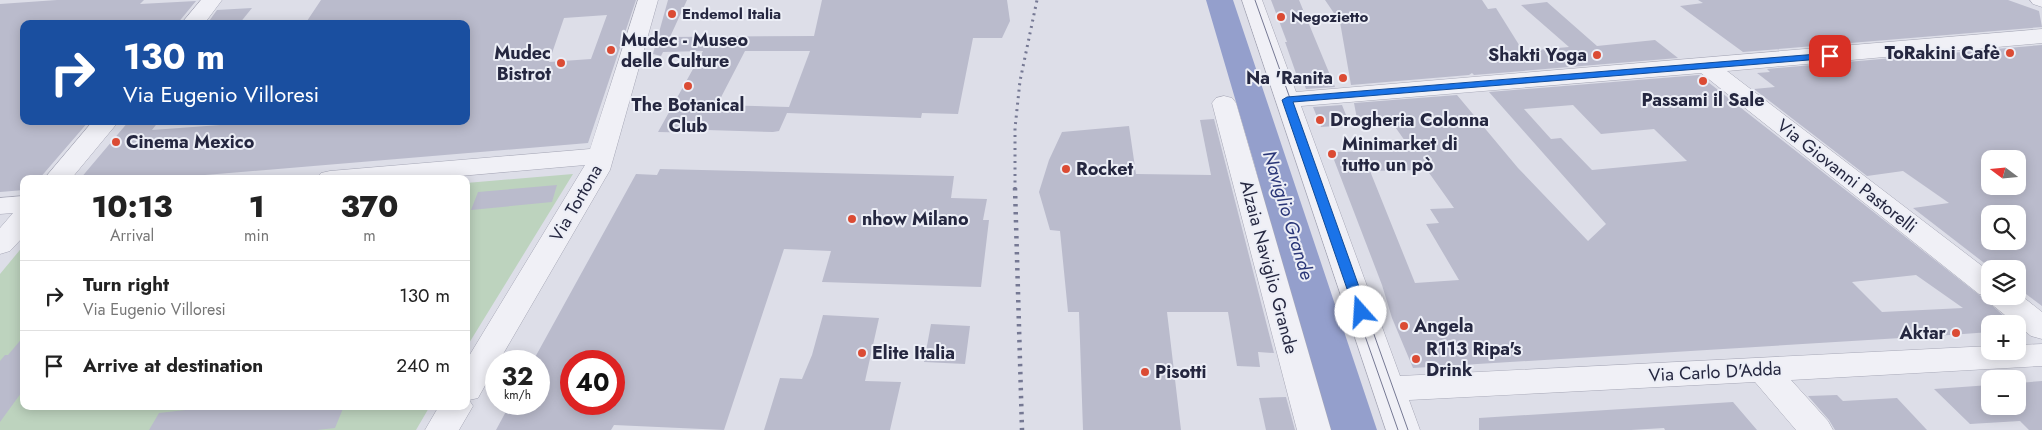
<!DOCTYPE html>
<meta charset="utf-8">
<style>
:root{--surface:#fff;--page:#f2f2f2;--text:#222;--muted:#767676;--line:#e0e0e0}
body{margin:0;font-family:Jost,sans-serif;background:var(--page);color:var(--text);height:100vh;display:flex;flex-direction:column;font-size:19px;white-space:nowrap}
*{box-sizing:border-box;margin:0}
p{font-size:16px;color:var(--muted)}
.icon{flex:none;width:28px;height:28px;fill:none;stroke:currentColor;stroke-width:2;stroke-linecap:round;stroke-linejoin:round}
.map{position:relative;flex:1;overflow:hidden}
.panel{position:absolute;left:20px;top:175px;width:450px;height:235px;display:flex;flex-direction:column;background:var(--surface);border-radius:10px;box-shadow:0 2px 12px #0003}
.panel>*{flex:none}
.top-card{position:absolute;left:20px;top:20px;width:450px;height:105px;border-radius:10px;box-shadow:0 2px 12px #0003;background:#1a4fa0;color:#fff;overflow:hidden}
.needle{width:32px;rotate:286deg}
.controls{position:absolute;left:1981px;top:150px;display:grid;gap:10px}
.controls a{display:grid;place-items:center;width:45px;height:45px;border-radius:10px;background:var(--surface);box-shadow:0 2px 12px #0003;font-size:25px}
.speed{position:absolute;left:485px;top:350px;display:flex;gap:10px;font-size:25px;font-weight:700;text-align:center}
.speed>*{display:grid;place-content:center;width:65px;height:65px;border-radius:50%;background:var(--surface);box-shadow:0 2px 12px #0003;line-height:1}
.speed small{font-size:12px;font-weight:400}
.speed .limit{border:8px solid #d22;background:#fff;color:#111}
.pin{position:absolute;display:grid;place-items:center;width:42px;height:42px;color:#fff;margin:-21px;border-radius:10px;box-shadow:0 2px 8px #0006}
.me{position:absolute;width:55px;margin:-28px;rotate:341deg;stroke-linejoin:round;filter:drop-shadow(0 0 4px #0008)}
.turn{display:flex;align-items:center;gap:18px;height:105px;padding:0 20px;font-size:22px}
.turn .icon{width:65px;height:65px;stroke-width:2.5}
.turn b{display:block;font-size:35px;line-height:42px}
.eta{display:flex;justify-content:space-evenly;align-items:center;height:85px;text-align:center}
.eta b{font-size:30px;font-weight:800;line-height:35px}
ul{padding:0;list-style:none}
li{display:flex;align-items:center;gap:15px;height:70px;padding:0 20px;border-top:1px solid var(--line)}
li div{flex:1}
li b{display:block;font-size:19px}
li em{font-style:normal}
.map>svg:first-child{display:block}
.green{fill:#bdd3be}
.water{fill:#949fcc}
.building{fill:#babbcc;fill-rule:evenodd}
.lines{fill:none;stroke-linecap:round;stroke-linejoin:round}
.minor-casing{stroke:#a6a7b6;stroke-width:1}
.minor{fill:#f0f0f6;fill-rule:evenodd}
.tram{stroke:#757893;stroke-width:1}
.rail-far1{stroke:#757893;stroke-width:3;stroke-dasharray:2 4.5;stroke-linecap:butt}
.rail{stroke:#757893;stroke-width:4.5;stroke-dasharray:2.5 5.5;stroke-linecap:butt}
.route{fill:#1a73e8;stroke:#114b97}
.poi-dot{fill:#db4b34;stroke:#eceef6;stroke-width:2}
.labels{text-anchor:middle;stroke-width:4;stroke-linejoin:round;paint-order:stroke}
.far-poi-label{font-size:15px;font-weight:bold;fill:#252740;stroke:#eceef6;text-anchor:start}
.poi-label{font-size:18px;font-weight:bold;fill:#252740;stroke:#eceef6;text-anchor:start}
.street-label{font-size:18px;fill:#252740;stroke:#eceef6}
.water-label{font-size:19px;font-style:italic;fill:#2b3778;stroke:#eceef6}
</style>
<div class="map">
<svg width="2042" height="430" viewBox="0 0 2042 430">
<rect width="100%" height="100%" fill="#dddee8"/>
<path class="green" d="M573 174 466 348V183Z
M24 245V406H430L416 430H0V274Z"/>
<path class="water" d="M1206 0H1233L1377 430H1326L1254 163Z"/>
<path class="building" d="M57 0H144L140 4 196 1 177 24H24V121H89L39 179H24V190L0 192V4Z
M321 0H636L588 143 157 179H80L129 121H159L152 130 220 125 223 121H466V24H305ZM607 15 591 59 549 62 564 18Z
M668 0H687L670 37 814 36 822 0H1007L1010 21 1002 38H973L958 114 922 113 921 118 787 113 779 131 773 132 707 130 705 133 658 132 703 51 663 52 661 56 653 54ZM745 51H810L789 107 717 105Z
M1271 0H1299L1335 87 1306 89 1302 79H1298L1285 42H1287Z
M1325 0H1482L1488 9 1496 8 1521 48 1525 51 1569 47 1521 5 1547 2 1597 46 1655 40 1678 58 1474 75 1472 73 1469 75 1351 85 1340 22Z
M1698 0H2008L2039 11 2042 27 1743 52 1680 6 1703 3Z
M252 8 239 24H207L217 10Z
M2042 45V306L2018 288V269H1992L1913 208 1949 203 1903 171 1867 176 1754 89 1775 87 1757 73 1770 72 1767 69ZM1990 159H2018V186H1990ZM1990 214H2018V241H1990Z
M1699 75 1987 301 2013 324H1990V332L1950 335 1413 368 1392 318 1382 285 1331 152 1412 151 1391 121 1358 124 1354 103 1457 95 1518 168 1588 241 1606 224 1489 92ZM1573 105 1601 134 1654 129 1687 161 1592 170 1561 138 1551 139 1524 109ZM1427 170 1454 208 1430 209 1439 223 1426 224 1459 280 1415 283 1370 171ZM1916 275 1963 308 1882 312 1852 282Z
M1342 105 1350 125 1321 127 1313 107Z
M1214 119 1274 353 1258 352 1260 367 1237 366 1228 312H1167L1181 430H1083L1079 312H1068L1060 231 1050 230 1039 192 1049 160 1062 132 1129 126 1136 174 1211 175 1200 120Z
M660 169 954 176 951 198 987 199 983 220H989L981 287 822 282 831 251 784 249 724 430 614 425 611 430H496L510 404H539V361H533L636 174 657 175ZM571 361H614V404H571Z
M557 185 552 202 471 210 478 192Z
M823 315 879 318 865 381 901 382 890 430H764L780 378 802 379 812 355Z
M931 324 970 326 965 364 924 362Z
M24 336V389L0 422V361L5 355H8Z
M2042 381V430H2029L2020 421 1970 424 1934 389 1990 385V406H2018V383Z
M1837 395 1843 401 1897 398 1927 430H1835L1829 420 1808 396Z
M1286 397 1295 430H1266L1259 398Z
M1733 402 1757 430H1665L1664 428 1631 430H1479V418Z
M221 406H344L335 428 317 430H149L159 413Z"/>
<g class="lines">
<defs>
<path id="minor" d="M201 0H222L204 24H181Z
M638 0H658L610 170 499 361H496V366L478 398 469 400 473 406 459 430H425L439 406H466V361L585 165 426 179H317L321 173 330 171 590 149Z
M1242 0H1262L1296 92 2042 29V43L1727 71 1990 272V296H2018V293L2042 312V339L2031 336 1990 303 1986 296 1979 294 1701 73 1301 106 1400 376 1990 346V351H2018V345L2042 344V366L1791 380 1828 421 1833 430H1796L1755 382 1409 400 1420 430H1386Z
M2030 0H2042V7L2033 4Z
M1224 96 1232 98 1236 103 1331 430H1297L1212 103 1216 98Z
M93 121H119L71 179H44Z
M24 196V236L10 251 0 254V228L13 213 0 214V198Z"/>
</defs>
<use href="#minor" class="minor-casing"/>
<use href="#minor" class="minor"/>
<path class="tram" d="M1255 0 1408 430
M1297 142 1398 430"/>
<path class="rail-far1" d="M1015 189V128L1020 81 1037 0"/>
<path class="rail" d="M1015 188 1022 430"/>
</g>
<path class="route" d="M1830 53 1835 56 1833 58 1293 102 1368 312 1361 317 1355 312 1282 100 1287 97Z"/>
<g class="poi-dot">
<circle cx="672" cy="14" r="5"/>
<circle cx="1281" cy="17" r="5"/>
<circle cx="611" cy="50" r="5"/>
<circle cx="2010" cy="53" r="5"/>
<circle cx="1597" cy="55" r="5"/>
<circle cx="561" cy="63" r="5"/>
<circle cx="1343" cy="78" r="5"/>
<circle cx="1703" cy="81" r="5"/>
<circle cx="688" cy="86" r="5"/>
<circle cx="1320" cy="120" r="5"/>
<circle cx="116" cy="142" r="5"/>
<circle cx="1332" cy="154" r="5"/>
<circle cx="1066" cy="169" r="5"/>
<circle cx="852" cy="219" r="5"/>
<circle cx="1404" cy="326" r="5"/>
<circle cx="1956" cy="333" r="5"/>
<circle cx="862" cy="353" r="5"/>
<circle cx="1416" cy="359" r="5"/>
<circle cx="1145" cy="372" r="5"/>
</g>
<g class="labels">
<g class="far-poi-label">
<text x="682" y="19">Endemol Italia</text>
<text x="1291" y="22">Negozietto</text>
</g>
<g class="poi-label">
<text x="621" y="46">Mudec - Museo<tspan x="621" dy="21">delle Culture</tspan></text>
<text x="551" y="59" text-anchor="end">Mudec<tspan x="551" dy="21">Bistrot</tspan></text>
<text x="2000" y="59" text-anchor="end">ToRakini Cafè</text>
<text x="1587" y="61" text-anchor="end">Shakti Yoga</text>
<text x="1333" y="84" text-anchor="end">Na 'Ranita</text>
<text x="1703" y="106" text-anchor="middle">Passami il Sale</text>
<text x="688" y="111" text-anchor="middle">The Botanical<tspan x="688" dy="21">Club</tspan></text>
<text x="1330" y="126">Drogheria Colonna</text>
<text x="126" y="148">Cinema Mexico</text>
<text x="1342" y="150">Minimarket di<tspan x="1342" dy="21">tutto un pò</tspan></text>
<text x="1076" y="175">Rocket</text>
<text x="862" y="225">nhow Milano</text>
<text x="1414" y="332">Angela</text>
<text x="1946" y="339" text-anchor="end">Aktar</text>
<text x="1426" y="355">R113 Ripa's<tspan x="1426" dy="21">Drink</tspan></text>
<text x="872" y="359">Elite Italia</text>
<text x="1155" y="378">Pisotti</text>
</g>
<g class="street-label">
<text transform="translate(1847 176) rotate(38)" y="6">Via Giovanni Pastorelli</text>
<text transform="translate(576 203) rotate(-60)" y="6">Via Tortona</text>
<text transform="translate(1269 267) rotate(75)" y="6">Alzaia Naviglio Grande</text>
<text transform="translate(1715 372) rotate(-3)" y="6">Via Carlo D'Adda</text>
</g>
<g class="water-label">
<text transform="translate(1289 215) rotate(73)" y="7">Naviglio Grande</text>
</g>
</g>
</svg>
<div class="controls">
<a><svg class="needle" viewBox="-14 -14 28 28"><path d="M0-13l5 13h-10z" fill="#e53935"/><path d="M0 13l5-13h-10z" fill="#767676"/></svg></a>
<a><svg class="icon" aria-label="search" viewBox="0 0 24 24"><circle cx="10" cy="10" r="6"/><path d="M15 15l6 6"/></svg></a>
<a><svg class="icon" aria-label="layers" viewBox="0 0 24 24"><path d="M12 4l9 5-9 5-9-5zM3 14l9 5 9-5"/></svg></a>
<a>+</a>
<a>−</a>
</div>
<div class="speed"><div>32<small>km/h</small></div><div class="limit">40</div></div>
<div class="pin" style="left:1830px;top:56px;background:#d93025"><svg class="icon" aria-label="arrive" viewBox="0 0 24 24"><path d="M6 21V4h12l-3 4 3 4H6"/></svg></div>
<svg class="me" style="left:1361px;top:312px" viewBox="-20 -20 40 40"><circle r="19" fill="#fff"/><path d="M0-13L10 11 0 6-10 11z" fill="#1a73e8"/></svg>
<div class="top-card">
<div class="turn"><svg class="icon" aria-label="right" viewBox="0 0 24 24"><path d="M7 20v-9h11M14 6l5 5-5 5"/></svg><div><b>130 m</b>Via Eugenio Villoresi</div></div>
</div>
<section class="panel">
<div class="eta">
<div><b>10:13</b><p>Arrival</p></div>
<div><b>1</b><p>min</p></div>
<div><b>370</b><p>m</p></div>
</div>
<ul>
<li><svg class="icon" aria-label="right" viewBox="0 0 24 24"><path d="M7 20v-9h11M14 6l5 5-5 5"/></svg><div><b>Turn right</b><p>Via Eugenio Villoresi</p></div><em>130 m</em></li>
<li><svg class="icon" aria-label="arrive" viewBox="0 0 24 24"><path d="M6 21V4h12l-3 4 3 4H6"/></svg><div><b>Arrive at destination</b></div><em>240 m</em></li>
</ul>
</section>
</div>
